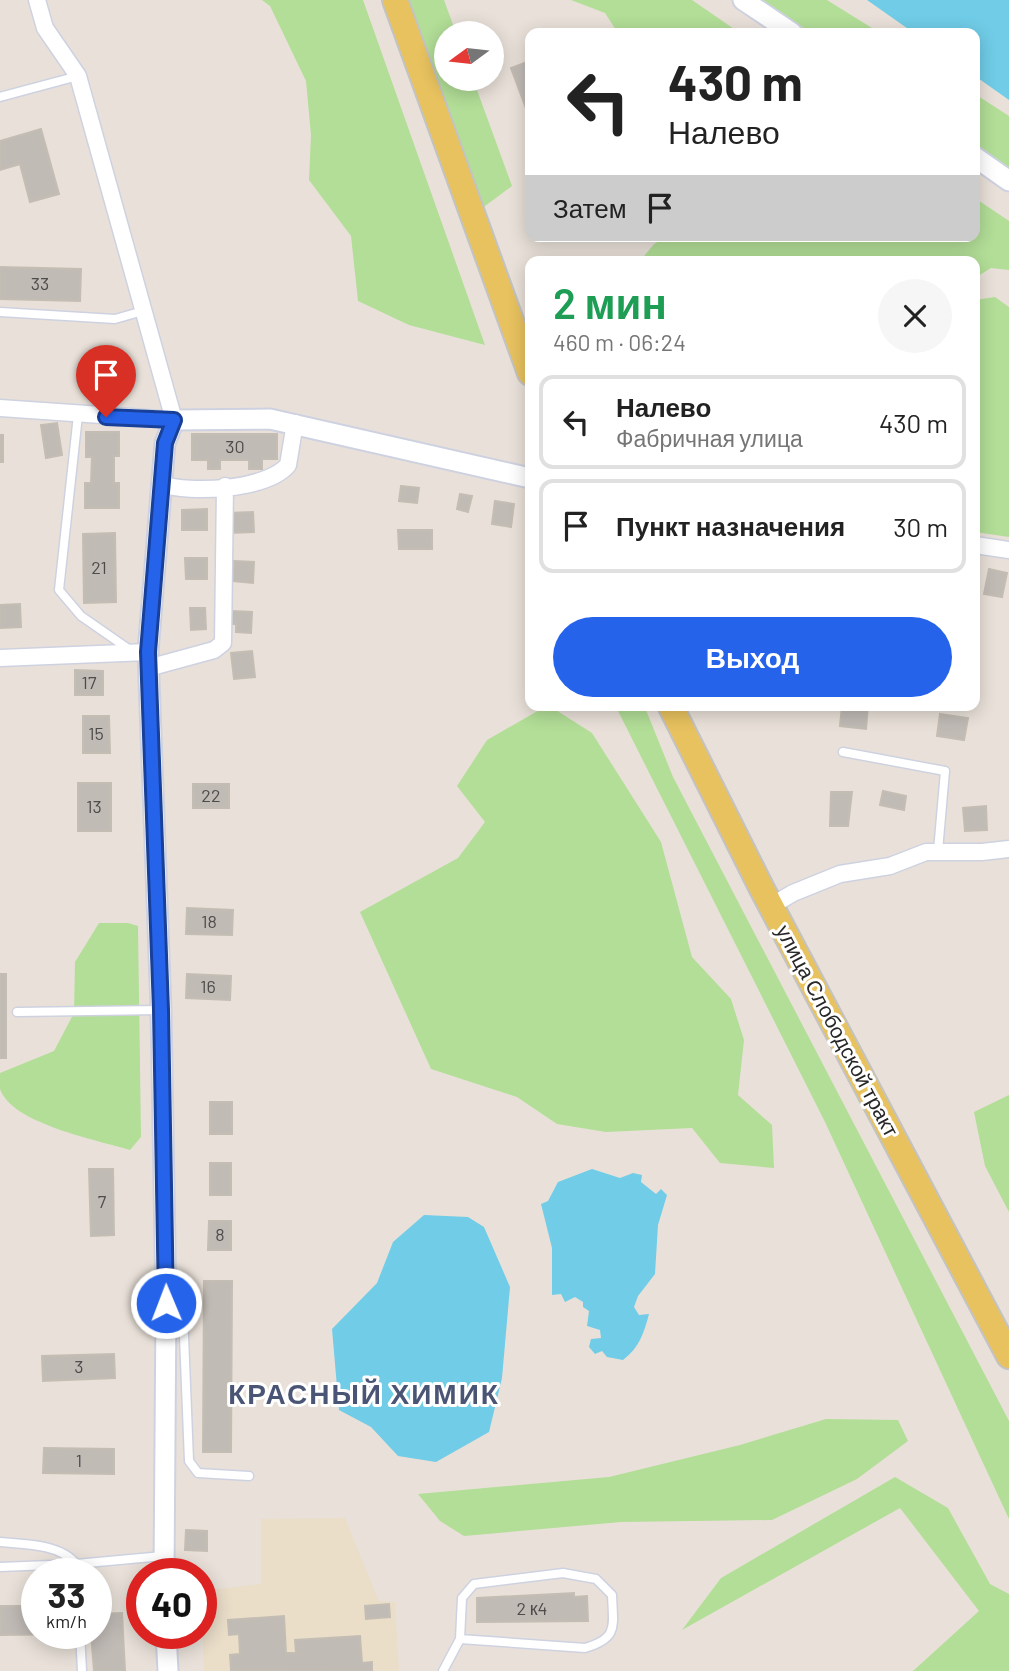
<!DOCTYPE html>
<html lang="ru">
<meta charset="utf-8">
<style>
:root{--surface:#fff;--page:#f6f6f6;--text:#222;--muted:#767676;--line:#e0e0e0;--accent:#2563eb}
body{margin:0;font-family:Barlow,sans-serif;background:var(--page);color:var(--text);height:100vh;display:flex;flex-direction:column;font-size:26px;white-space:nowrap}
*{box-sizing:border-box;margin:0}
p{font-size:23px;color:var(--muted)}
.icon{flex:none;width:38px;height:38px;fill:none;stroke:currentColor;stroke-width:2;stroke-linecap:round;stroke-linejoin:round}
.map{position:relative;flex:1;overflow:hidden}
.details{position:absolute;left:525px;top:256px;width:455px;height:455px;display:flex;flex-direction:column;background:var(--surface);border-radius:14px;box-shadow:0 4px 18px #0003}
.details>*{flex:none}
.guide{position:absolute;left:525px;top:28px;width:455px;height:214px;border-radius:14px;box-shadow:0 4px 18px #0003;background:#fff;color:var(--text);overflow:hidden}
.needle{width:46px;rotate:255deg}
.buttons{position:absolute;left:434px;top:21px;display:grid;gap:14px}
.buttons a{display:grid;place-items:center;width:70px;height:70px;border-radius:50%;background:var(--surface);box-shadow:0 4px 18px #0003;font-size:35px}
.speed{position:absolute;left:21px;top:1558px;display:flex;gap:14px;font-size:35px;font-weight:700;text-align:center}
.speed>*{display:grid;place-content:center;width:91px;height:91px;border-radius:50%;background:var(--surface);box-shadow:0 4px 18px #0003;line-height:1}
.speed small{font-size:18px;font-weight:400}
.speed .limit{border:10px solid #d22;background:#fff;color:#111}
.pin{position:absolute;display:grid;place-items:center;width:60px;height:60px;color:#fff;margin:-72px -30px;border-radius:50% 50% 50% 0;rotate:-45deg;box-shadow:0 0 7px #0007}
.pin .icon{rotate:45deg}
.me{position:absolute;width:77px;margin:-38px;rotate:359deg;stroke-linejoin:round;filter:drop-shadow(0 0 5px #0008)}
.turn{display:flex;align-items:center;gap:24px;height:147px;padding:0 28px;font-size:32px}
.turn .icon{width:91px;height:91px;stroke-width:2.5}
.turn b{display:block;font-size:49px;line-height:60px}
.then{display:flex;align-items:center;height:66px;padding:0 28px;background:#0003;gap:14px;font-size:26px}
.round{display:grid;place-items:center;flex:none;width:74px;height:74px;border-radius:37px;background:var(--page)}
.headline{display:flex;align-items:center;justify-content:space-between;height:119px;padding:0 28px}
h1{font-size:42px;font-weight:600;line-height:52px;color:#1e9e55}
.button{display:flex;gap:14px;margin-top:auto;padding:14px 28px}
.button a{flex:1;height:80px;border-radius:42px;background:var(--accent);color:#fff;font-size:28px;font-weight:600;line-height:80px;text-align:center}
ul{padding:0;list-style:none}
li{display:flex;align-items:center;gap:21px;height:94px;margin:0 14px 10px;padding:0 14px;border:4px solid var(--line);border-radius:14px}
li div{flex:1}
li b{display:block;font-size:26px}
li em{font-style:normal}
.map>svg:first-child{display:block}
.education{fill:#eadec9}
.green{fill:#b2de97}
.water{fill:#70cce7}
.building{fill:#c1bbb6;stroke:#c4bdb3;stroke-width:2}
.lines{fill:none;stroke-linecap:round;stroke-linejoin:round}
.service-casing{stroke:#ced2e0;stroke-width:11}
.minor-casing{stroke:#ced2e0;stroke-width:19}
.tertiary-casing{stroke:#ced2e0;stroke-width:23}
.primary-casing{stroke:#c3c3c3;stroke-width:28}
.service{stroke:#fff;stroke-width:8}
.minor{stroke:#fff;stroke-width:16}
.tertiary{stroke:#fff;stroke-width:19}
.primary{stroke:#e8c25f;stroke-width:24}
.route-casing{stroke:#184099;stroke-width:18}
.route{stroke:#2563eb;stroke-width:12}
.labels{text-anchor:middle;stroke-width:6;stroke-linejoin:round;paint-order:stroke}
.number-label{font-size:18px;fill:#4e4c4b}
.street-label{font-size:21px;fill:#272727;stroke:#fff}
.district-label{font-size:28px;font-weight:bold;letter-spacing:2px;fill:#4a5475;stroke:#fff}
</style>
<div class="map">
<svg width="1009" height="1671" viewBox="0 0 1009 1671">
<rect width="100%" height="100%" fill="#e9e1d9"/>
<path class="education" d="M345 1518 379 1601 395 1602 399 1671H204L201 1591 261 1584V1519Z"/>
<path class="green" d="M262 0H363L485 345 409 325 358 301 351 236 309 180 311 135 306 81 270 6Z
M406 0H444L456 33H446V79H473L512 186 481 209Z
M571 0H692L740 33H618L605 13Z
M762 0H827L880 33H811Z
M975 94 1009 116V168L975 144Z
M975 198 1009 221V270L991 268 975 278V261H640L654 244 668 236H975Z
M995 297 1009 307V537L975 532V300Z
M548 705 592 733 661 842 692 957 731 999 744 1040 738 1095 772 1125 774 1168 720 1163 692 1128 606 1132 557 1124 517 1097 431 1069 360 912 458 858 485 822 457 786 487 740Z
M615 705H644L673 777 1009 1421V1519L825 1122Z
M99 923H128L138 926 141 1137 130 1150C98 1140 12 1124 0 1089 0 1085 0 1077 0 1073L54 1051 74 1013 75 962Z
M1009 1095V1212L985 1166 974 1112Z
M826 1419 898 1420 908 1441 857 1479 772 1520 621 1522 464 1536 440 1521 418 1494 609 1477 740 1445Z
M895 1477 948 1508 990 1584 1009 1594V1671H913L979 1611 900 1508 682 1630 721 1578Z"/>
<path class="water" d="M867 0H1009V100L975 76V33H914Z
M592 1169 620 1178 633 1173 642 1175 641 1182 656 1194 661 1189 667 1195 658 1225 655 1274 638 1296 634 1307 639 1315 649 1314C644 1333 639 1348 623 1360L607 1357 602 1351 595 1354 589 1347 591 1339 601 1338 600 1330 587 1326 589 1311 583 1307V1302L575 1297 565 1302 561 1294 552 1295V1248L541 1204 548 1201 558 1182Z
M424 1215 468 1217 484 1227 510 1287 502 1378 489 1432 436 1462 398 1456 371 1427 339 1410 332 1329 377 1283 393 1242Z"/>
<path class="building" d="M530 61V119L511 68Z
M41 129 59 194 30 202 20 164 0 170V141Z
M0 267 81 269 80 301 0 299Z
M57 423 62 455 46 458 41 425Z
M86 432H119V456H114V483H119V508H85V483H91L92 457H86Z
M192 434H277V459H262V469H249V460H220V469H208V460H192Z
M0 435H3V462H0Z
M401 486 419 488 417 503 399 501Z
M460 494 472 496 468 512 457 509Z
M495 501 514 504 511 527 492 524Z
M207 509V530H182V510Z
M253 512 254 532 228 533V513Z
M398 530H432V549H399Z
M115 533 116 602 84 603 83 534Z
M185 558H207V579H186Z
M234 561 254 562 253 583 233 581Z
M989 569 1007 573 1002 597 984 594Z
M20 604 21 627 0 628V605Z
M190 608H205L206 629 191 630Z
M231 611 252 612 251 633 236 632V624H230Z
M252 651 255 677 234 679 231 653Z
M75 670 103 671V695H75Z
M842 705H868L866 729 840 726Z
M940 714 968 718 964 740 937 736Z
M83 716H109L110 753H83Z
M78 783H111V831H78Z
M193 784H229V808H193Z
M883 791 906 796 904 810 880 805Z
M831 792H852L848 826H830Z
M986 806 987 830 965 831 963 808Z
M187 908 233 910 232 935 186 934Z
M0 974H6V1058H0Z
M187 974 231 976 230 1000 186 998Z
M210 1102H232V1134H210Z
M210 1163H231V1195H210Z
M89 1169H113L114 1235 91 1236Z
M209 1221H231V1250H208Z
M204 1281H232L231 1452H203Z
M114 1354 115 1378 43 1381 42 1356Z
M44 1448 114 1449V1474L43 1473Z
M186 1530 207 1531V1551L185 1550Z
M574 1593V1597L587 1596 588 1621 477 1622V1598Z
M389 1604 390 1617 366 1619 365 1606Z
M0 1606H37V1633L72 1634 0 1635Z
M122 1613 125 1671H94L91 1633H96V1614Z
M284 1616 286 1653H296L295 1640 360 1636 362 1663 372 1662V1671L231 1670 230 1655 240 1654 239 1634 229 1635 228 1620Z"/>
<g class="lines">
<defs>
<path id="service" d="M0 97 78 76
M0 312 115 319 143 311
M78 415 59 590 81 616 130 650
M843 752 945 771 938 851
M17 1012 161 1010
M167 1303H173L183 1311 189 1461 198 1473 249 1476
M0 1542C24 1544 61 1544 76 1564L163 1556
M0 1567 76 1564 77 1573
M80 1633 82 1671
M443 1671 460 1639 462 1598 474 1584 563 1573 596 1579 612 1595C613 1626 619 1638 585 1648L460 1639"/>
<path id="minor" d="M0 408 174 420 78 76 45 28 37 0
M161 484C190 494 267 490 288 465L295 423
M975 545 1009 550
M0 658 148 652
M148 668 214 650 223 643 225 486
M771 906 793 893 840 874 890 866 926 852H982L1009 849"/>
<path id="tertiary" d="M743 0 792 33
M975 157 1009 181
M164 1573 166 1303 161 1010 148 652 165 443 174 420 270 419 530 478
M166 1633 168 1671"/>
<path id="primary" d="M395 0 530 373
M670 705 762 889 1009 1356"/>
</defs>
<use href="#service" class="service-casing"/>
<use href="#minor" class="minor-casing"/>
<use href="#tertiary" class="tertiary-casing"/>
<use href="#primary" class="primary-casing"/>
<use href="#service" class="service"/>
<use href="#minor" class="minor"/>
<use href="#tertiary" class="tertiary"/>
<use href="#primary" class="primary"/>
</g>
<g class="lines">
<defs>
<path id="route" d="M106 417 174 420 165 443 148 652 161 1010 166 1303"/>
</defs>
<use href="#route" class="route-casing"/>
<use href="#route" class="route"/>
</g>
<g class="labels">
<g class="number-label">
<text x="40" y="290">33</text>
<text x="235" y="453">30</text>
<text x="99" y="574">21</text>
<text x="89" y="689">17</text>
<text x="96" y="740">15</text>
<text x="211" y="802">22</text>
<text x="94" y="813">13</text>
<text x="209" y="928">18</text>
<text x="208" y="993">16</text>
<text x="102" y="1208">7</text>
<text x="220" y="1241">8</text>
<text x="79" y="1373">3</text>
<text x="79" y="1467">1</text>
<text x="532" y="1615">2 к4</text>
</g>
<g class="street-label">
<text transform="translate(837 1031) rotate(62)" y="7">улица Слободской тракт</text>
</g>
<g class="district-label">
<text x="364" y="1404">КРАСНЫЙ ХИМИК</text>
</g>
</g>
</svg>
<div class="buttons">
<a><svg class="needle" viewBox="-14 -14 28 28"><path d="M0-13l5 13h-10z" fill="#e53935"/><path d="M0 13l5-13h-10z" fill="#767676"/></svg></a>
</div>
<div class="speed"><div>33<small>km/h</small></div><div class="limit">40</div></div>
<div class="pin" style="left:106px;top:417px;background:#d93025"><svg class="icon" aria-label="arrive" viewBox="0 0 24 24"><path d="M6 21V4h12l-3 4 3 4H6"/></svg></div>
<svg class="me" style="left:166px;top:1303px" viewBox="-20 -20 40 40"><circle r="17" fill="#2563eb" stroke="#fff" stroke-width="3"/><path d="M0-11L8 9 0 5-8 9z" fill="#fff"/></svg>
<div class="guide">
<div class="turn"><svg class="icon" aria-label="left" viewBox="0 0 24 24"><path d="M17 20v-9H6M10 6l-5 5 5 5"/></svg><div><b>430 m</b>Налево</div></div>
<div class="then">Затем<svg class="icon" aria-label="arrive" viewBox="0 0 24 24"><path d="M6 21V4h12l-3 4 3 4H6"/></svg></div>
</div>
<section class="details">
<div class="headline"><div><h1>2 мин</h1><p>460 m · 06:24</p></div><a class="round"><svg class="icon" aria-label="close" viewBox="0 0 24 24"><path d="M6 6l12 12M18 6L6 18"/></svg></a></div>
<ul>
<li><svg class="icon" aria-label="left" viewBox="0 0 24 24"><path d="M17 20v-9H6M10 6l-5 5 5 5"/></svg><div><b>Налево</b><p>Фабричная улица</p></div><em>430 m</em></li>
<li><svg class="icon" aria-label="arrive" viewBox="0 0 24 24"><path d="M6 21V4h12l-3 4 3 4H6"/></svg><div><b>Пункт назначения</b></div><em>30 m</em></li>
</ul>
<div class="button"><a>Выход</a></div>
</section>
</div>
